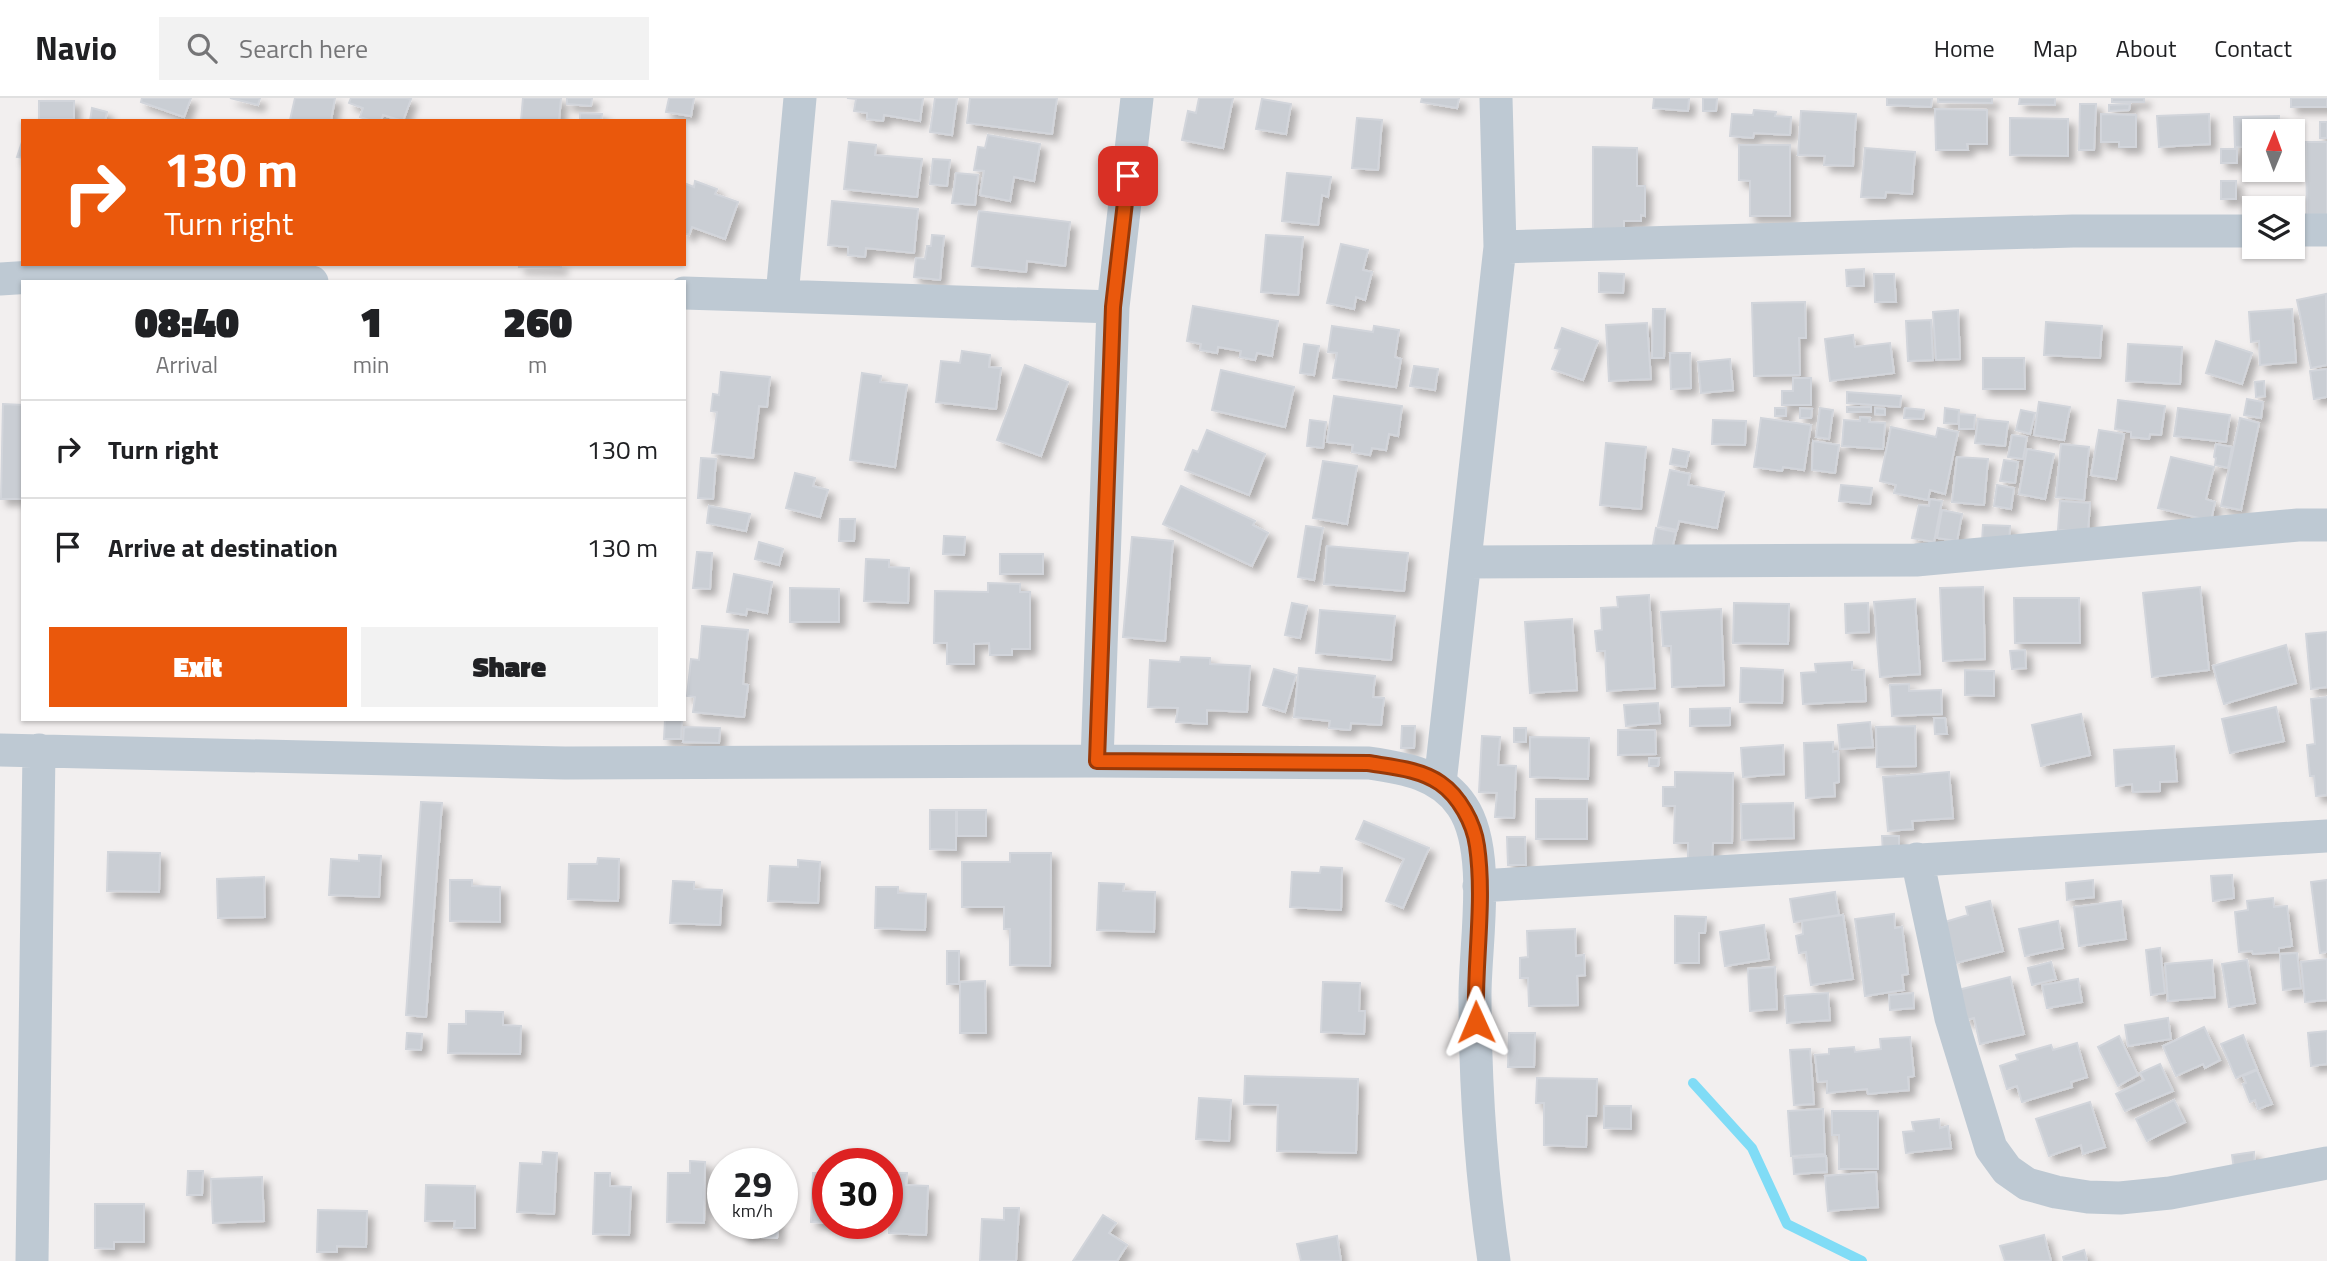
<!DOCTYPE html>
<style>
:root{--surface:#fff;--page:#f2f2f2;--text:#202124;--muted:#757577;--line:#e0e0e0;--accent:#ea580c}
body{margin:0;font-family:"Titillium Web",sans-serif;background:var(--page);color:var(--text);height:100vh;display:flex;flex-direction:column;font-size:26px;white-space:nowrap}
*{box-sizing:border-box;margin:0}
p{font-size:23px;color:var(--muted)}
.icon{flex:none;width:38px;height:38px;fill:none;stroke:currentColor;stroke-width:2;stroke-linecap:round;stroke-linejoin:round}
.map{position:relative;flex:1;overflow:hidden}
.sheet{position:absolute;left:21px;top:182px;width:665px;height:441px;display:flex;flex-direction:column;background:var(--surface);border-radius:0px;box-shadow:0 2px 5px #0004}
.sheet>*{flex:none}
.banner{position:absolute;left:21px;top:21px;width:665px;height:147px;border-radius:0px;box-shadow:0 2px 5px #0004;background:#ea580c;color:#fff;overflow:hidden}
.needle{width:46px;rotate:1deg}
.controls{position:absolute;left:2242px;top:21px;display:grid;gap:14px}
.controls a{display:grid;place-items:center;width:63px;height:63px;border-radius:0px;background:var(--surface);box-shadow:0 2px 5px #0004;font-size:35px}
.speed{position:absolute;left:707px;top:1050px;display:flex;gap:14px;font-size:35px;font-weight:700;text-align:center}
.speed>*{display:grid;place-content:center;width:91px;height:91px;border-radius:50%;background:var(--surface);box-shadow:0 2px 5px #0004;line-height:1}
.speed small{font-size:18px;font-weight:400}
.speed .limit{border:10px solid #d22;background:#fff;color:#111}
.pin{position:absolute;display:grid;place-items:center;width:60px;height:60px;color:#fff;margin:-30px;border-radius:14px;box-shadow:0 4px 10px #0006}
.me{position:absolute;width:77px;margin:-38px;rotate:359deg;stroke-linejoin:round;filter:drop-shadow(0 0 5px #0008)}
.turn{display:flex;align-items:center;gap:24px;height:147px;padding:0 28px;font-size:32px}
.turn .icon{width:91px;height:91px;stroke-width:2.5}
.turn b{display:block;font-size:49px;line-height:60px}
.eta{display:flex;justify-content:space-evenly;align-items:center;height:119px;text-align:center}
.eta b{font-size:42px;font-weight:800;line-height:49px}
.primary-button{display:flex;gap:14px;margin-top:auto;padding:14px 28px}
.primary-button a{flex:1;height:80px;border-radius:0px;background:var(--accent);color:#fff;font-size:28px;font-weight:800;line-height:80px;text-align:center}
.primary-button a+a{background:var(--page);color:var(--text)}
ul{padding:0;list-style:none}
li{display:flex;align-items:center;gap:21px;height:98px;padding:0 28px;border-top:2px solid var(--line)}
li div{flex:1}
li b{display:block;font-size:26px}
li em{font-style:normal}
header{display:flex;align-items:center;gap:42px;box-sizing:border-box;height:98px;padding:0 35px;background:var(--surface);border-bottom:2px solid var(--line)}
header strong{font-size:33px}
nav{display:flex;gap:38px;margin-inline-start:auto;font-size:24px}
.search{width:490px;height:63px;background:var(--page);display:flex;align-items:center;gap:18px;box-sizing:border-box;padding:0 24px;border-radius:0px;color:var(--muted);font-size:26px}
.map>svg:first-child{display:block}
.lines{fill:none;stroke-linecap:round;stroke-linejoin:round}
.stream{stroke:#80dcf6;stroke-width:10}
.building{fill:#caced4;stroke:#d2d5db;stroke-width:2;filter:url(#shadow)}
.minor{stroke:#bec9d3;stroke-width:33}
.route-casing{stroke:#983908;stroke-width:18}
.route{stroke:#ea580c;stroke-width:12}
</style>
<header>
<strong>Navio</strong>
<div class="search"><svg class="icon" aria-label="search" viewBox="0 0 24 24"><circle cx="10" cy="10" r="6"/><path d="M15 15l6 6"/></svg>Search here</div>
<nav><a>Home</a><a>Map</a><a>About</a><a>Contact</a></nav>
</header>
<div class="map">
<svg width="2327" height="1163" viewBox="0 0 2327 1163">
<defs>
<filter id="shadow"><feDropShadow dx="6" dy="6" stdDeviation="3.5" flood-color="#0004"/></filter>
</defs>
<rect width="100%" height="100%" fill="#f2efef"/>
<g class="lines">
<path class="stream" d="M1693 985 1752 1050 1787 1126 1862 1163"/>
</g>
<path class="building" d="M142 0H191L184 19 141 4Z
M230 0H260L258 7Z
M295 0H335L331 23 290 22Z
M351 0H406L411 1 403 23 383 17 381 23H372L360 19 363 10 349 5Z
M523 0H561L559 23H521Z
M567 0H592L591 8 567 6Z
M669 0H694L691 18 666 14Z
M847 0H923L920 23 884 17 883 23 867 21V15L854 13 856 1Z
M935 0H957L952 37 930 34Z
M970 0H1057L1052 36 967 25Z
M1199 0H1233L1223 50 1182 42 1188 13 1196 15Z
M1422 0H1459L1457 10 1421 4Z
M1654 0H1689L1688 13 1653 10Z
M1703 0H1717L1716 13H1703Z
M1887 0H1932L1931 9 1887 7Z
M1938 0H1992V5L1938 4Z
M2020 0H2055V7L2019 6Z
M2112 0H2144V4H2112Z
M2291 0H2327V9H2291Z
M1262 1 1291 6 1286 36 1256 31Z
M39 3H74V21H39Z
M2080 6H2096L2094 52H2079Z
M2130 6 2129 12 2109 13V7Z
M92 10 107 14 105 23H90Z
M1935 11 1987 12V46H1967L1968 52H1936Z
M1754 12 1776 14 1775 18 1791 19 1790 37 1754 35 1753 40 1730 38 1732 16 1753 17Z
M1801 13 1856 16 1853 68 1824 67 1825 58 1798 57Z
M580 15 602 16 601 23H580Z
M2101 16 2136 17V49H2119V44H2101Z
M2209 16 2210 46 2159 49 2157 18Z
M2279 18V33H2254V48L2235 49 2234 19Z
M1357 20 1382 22 1378 72 1352 70Z
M2010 20 2068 21V58L2010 57Z
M2320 24H2327V40H2320Z
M988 37 1040 46 1034 83 1014 79 1010 103 980 97 984 73 974 72 978 49 985 50Z
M23 41V60L17 59Z
M849 44 876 47 875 57 922 61 917 99 844 91Z
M2306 44H2327V119H2307Z
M1739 47H1790V118H1750V83L1739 82Z
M1593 49 1637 50V88H1645V118L1641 117V123H1624V131H1593Z
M1865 50 1915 54 1912 96 1886 94 1885 100 1861 99Z
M2221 51H2237V65H2221Z
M933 61 950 62 947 88 930 86Z
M956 75 978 77 975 107 952 105Z
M1287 75 1331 79 1328 99 1322 97 1318 127 1282 123Z
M695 83 717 91 715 96 738 104 725 141 692 129 689 137 684 135V85L694 89Z
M2221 83H2236V101H2221Z
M832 103 918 111 914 155 866 150 865 159 848 157V149L828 147Z
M979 113 1070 124 1065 168 1027 163 1026 174 972 168Z
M932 137 944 138 940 182 914 179 916 160 925 161 927 148H931Z
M1266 137 1303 139 1298 197 1261 194Z
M1341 146 1368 152 1363 172 1372 174 1365 202 1356 199 1354 211 1327 205Z
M519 166H561V170L519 169Z
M1864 171V188H1847L1846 172Z
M1599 175 1624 176 1623 195 1599 194Z
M1874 176H1894L1896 204H1875Z
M2326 196 2327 267 2311 270 2297 202Z
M1805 204 1806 240H1799L1800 277 1754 278 1752 205Z
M1193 208 1278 223 1272 258 1257 255 1255 262 1240 259 1241 253 1218 249 1217 255 1200 252 1201 246 1187 243Z
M1653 211H1665L1664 260H1652Z
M2292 211 2296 264 2260 267 2259 243 2251 244 2249 214Z
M1958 212 1960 261 1936 262 1933 214Z
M1931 222 1933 262 1908 263 1906 223Z
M2046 224 2102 228 2100 260 2044 257Z
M1647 225 1651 281 1609 283 1606 227Z
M1332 228 1373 234 1374 228 1399 232 1395 259 1401 261 1396 289 1333 280 1337 255 1328 254Z
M1562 230 1598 243 1583 282 1552 271 1560 251 1555 250Z
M1853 237 1855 249 1890 245 1894 275 1830 283 1825 241Z
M2216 243 2252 255 2242 286 2206 275Z
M1304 246 1319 248 1314 277 1300 275Z
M2128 246 2182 249 2180 286 2126 283Z
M962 253 990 257 989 269 1001 270 996 311 936 304 941 263 960 265Z
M1670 255H1690L1691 290 1671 291Z
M1983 260H2024L2025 291H1983Z
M1730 261 1733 292 1701 295 1698 264Z
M1025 267 1068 284 1041 358 997 342Z
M1414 268 1438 271 1435 292 1410 288Z
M2327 271V299L2314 301 2310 273Z
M1221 272 1294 289 1285 329 1212 312Z
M721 274 770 279 767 309 759 308 753 360 712 355 717 314 711 313 713 296 719 297Z
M862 275 881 278 880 284 907 287 895 369 850 362Z
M1793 280H1811V307H1782V293H1793Z
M2264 283 2265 298 2256 299 2255 284Z
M1847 294 1901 298 1900 309 1847 305Z
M1334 298 1402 308 1398 338 1389 336 1386 352 1372 350 1370 357 1352 354 1353 347 1327 344Z
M2247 301 2263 304 2261 320 2244 317Z
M2118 302 2165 308 2161 337 2150 336 2149 341 2131 339V334L2115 331Z
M2039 304 2070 309 2064 342 2034 337Z
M3 306 23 307V410L22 401H1Z
M1847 309H1871V314H1847Z
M1775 310H1786V318H1775Z
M1800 310 1812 311 1811 320H1800Z
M1820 310 1833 312 1829 341 1816 339Z
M1875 310 1885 311V317L1875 316Z
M1905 310 1924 312 1923 321 1904 320Z
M1945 310 1959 312 1958 326 1944 325Z
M2178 310 2230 317 2226 344 2174 338Z
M2021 312 2035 315 2030 336 2016 332Z
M1959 316 1975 317 1974 331H1959Z
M1860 319 1870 320 1869 324 1885 325 1883 351 1842 348 1844 322 1860 323Z
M1761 320 1811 327 1804 372 1783 369 1782 373 1754 369Z
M2240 320 2259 325 2241 412 2221 408Z
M1978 321 2008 324 2005 348 1975 345Z
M1310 322 1326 324 1323 350 1307 348Z
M1713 322 1746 323 1745 347 1712 346Z
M1891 329 1936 339 1938 330 1958 334 1945 396 1930 392 1928 402 1894 395 1896 387 1880 383Z
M1207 332 1265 356 1249 397 1185 372 1193 352 1198 354Z
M2099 332 2124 336 2116 381 2091 377Z
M2012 337 2027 339 2023 361 2008 359Z
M1813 343 1839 347 1835 375 1812 372Z
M1606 345 1646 349 1641 411 1600 407Z
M2061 346 2089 349 2084 402 2056 399Z
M2216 346 2232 349 2228 370 2215 367 2216 360 2214 359Z
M1673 351 1689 354 1686 369 1670 366Z
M2027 351 2054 356 2045 401 2019 396Z
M1957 359 1988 361 1984 407 1952 404Z
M2171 359 2214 369 2206 401 2215 404 2211 423 2158 410Z
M701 360 716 361 713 401 698 400Z
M2004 362 2018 364 2015 385 2000 383Z
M1323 363 1357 368 1347 426 1313 420Z
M1670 372 1690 376 1688 387 1724 394 1717 430 1679 423 1677 432 1658 428Z
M795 375 815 380 813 388 828 392 820 419 786 410Z
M1841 387 1872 390 1870 406 1839 403Z
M1997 387 2014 390 2011 411 1994 408Z
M1181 388 1255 423 1253 427 1268 435 1252 468 1163 426Z
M1930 401 1942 403 1934 444 1912 440 1919 407 1929 408Z
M2060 403 2090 405 2088 434 2058 432Z
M709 408 750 416 746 433 707 425Z
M1942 412 1962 416 1957 443 1937 440Z
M840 421H855L854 443H839Z
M1983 427 2010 428 2009 446 1982 444Z
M1306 428 1323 430 1314 482 1298 479Z
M1656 430 1676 434 1672 451 1653 447Z
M944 438 965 439 964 457 943 456Z
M1132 439 1173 443 1165 543 1123 539Z
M759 444 783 451 779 467 755 461Z
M1327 448 1408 455 1404 493 1324 486Z
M697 454 712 455 710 491 693 490Z
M1000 456H1043V476H1000Z
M866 461 889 462V469L909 470 908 505 864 503Z
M734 476 772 484 767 515 747 511 746 517 727 514Z
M988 485 1020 486V494H1030V551H1012V557H990L989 545 974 546V566H947V545H934L935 493 988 494Z
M1983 489 1985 561 1943 563 1940 490Z
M2200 489 2209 572 2152 579 2143 495Z
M790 490 839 491V524H790Z
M1649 497 1655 590 1607 593 1605 553H1597L1595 533 1602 532 1601 510 1618 509 1617 499Z
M2014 500H2079L2080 545H2015Z
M1915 501 1920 576 1880 579 1874 504Z
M1292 505 1307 508 1300 540 1285 537Z
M1734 505 1789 506 1788 546 1733 545Z
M1868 505 1869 534 1846 535 1845 506Z
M1721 511 1724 587 1672 589 1671 548H1663L1661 514Z
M1320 512 1395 518 1391 562 1316 555Z
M1572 521 1577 592 1530 595 1525 524Z
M702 528 748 532 743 586 748 587 744 619 693 614 695 599 687 598 691 561 699 562Z
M2327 534V589L2311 591 2306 536Z
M2286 547 2296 585 2224 606 2213 568Z
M2025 552 2026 570 2012 571 2010 553Z
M1181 559 1210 560V566L1250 568 1247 614 1207 612V626L1176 624 1178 610 1148 609 1150 562 1180 564Z
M1852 564V572H1864L1866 603 1803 606 1801 575 1816 574 1815 566Z
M1299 570 1375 578 1373 599 1384 600 1381 627 1351 625 1350 632 1329 630 1330 623 1294 619Z
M1741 570 1783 572 1782 605 1740 604Z
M1274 571 1296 577 1285 614 1263 607Z
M1965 572 1994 573V598L1965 597Z
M1909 586V593L1941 592 1942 616 1892 618 1890 587Z
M2327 599V697L2316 698 2314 678H2310L2307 647 2315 646 2311 601Z
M1658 605 1660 625 1626 628 1624 607Z
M2276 609 2284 643 2230 655 2222 621Z
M1730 610V627L1690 628V611Z
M2081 616 2090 657 2041 668 2032 627Z
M1934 620H1945L1947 636H1935Z
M665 621 682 622 681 641H664Z
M1870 624 1873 649 1840 651 1838 627Z
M1402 628H1415L1414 650H1401Z
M1915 628 1916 668 1877 669 1876 629Z
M684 629 720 630 719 645 683 644Z
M1514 630H1526V644H1514Z
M1618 632H1655L1656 656 1618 657Z
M1482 638 1500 639 1498 667 1516 668 1514 720 1495 719 1497 695 1479 694Z
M1530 639 1589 640 1588 681 1530 679Z
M1833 644V654L1838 653 1839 684 1834 685 1835 698 1806 700 1804 645Z
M1783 647 1784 676 1743 679 1741 650Z
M2174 648 2177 683 2160 684V693L2133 694 2132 686 2116 688 2114 652Z
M1649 660H1659L1658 668H1649Z
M1675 674 1733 675 1732 745H1713L1712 761H1688V745H1674L1675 708H1663V689H1675Z
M1949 674 1953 720 1912 723 1913 731 1888 733 1883 679Z
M1536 701H1587V741H1536Z
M421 704 442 705 426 919 406 917Z
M1793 705 1794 740 1742 742 1741 706Z
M930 712H956V752L930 751Z
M957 712H986V738H957Z
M1364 723 1429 750 1403 810 1386 803 1404 761 1356 741Z
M1882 738H1899V755H1883Z
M1507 739H1525L1526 767H1508Z
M108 754 160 755 159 794 107 793Z
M1010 755H1051L1050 868 1010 867V831H1004V809H962V764H1010Z
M359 757 381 758 379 799 329 797 331 761 359 763Z
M598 760 619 761 618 803 568 801 569 766H597Z
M798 762 820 764 818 805 768 803 770 768 798 769Z
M1321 769 1342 770 1341 812 1290 809 1292 774 1320 775Z
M2232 777 2234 800 2213 803 2211 778Z
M264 779 265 819 218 820 217 781Z
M450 782H472V788L500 789V824L450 823Z
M2093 782 2094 799 2067 802 2066 785Z
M2327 782V854L2320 855 2311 784Z
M673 783 694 784V791L722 792 720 827 670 825Z
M1099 785 1124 786 1123 793 1155 794 1154 834 1097 832Z
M876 789H898V795L926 796 925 832 875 830Z
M1835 794 1839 817 1794 824 1790 801Z
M2273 800 2274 809 2287 808 2292 848 2279 850V854L2253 856 2252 853 2239 854 2235 814 2248 812 2247 803Z
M1990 803 2003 853 1956 865 1945 824 1968 817 1966 809Z
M2121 803 2126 841 2079 848 2074 809Z
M1894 816 1895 830 1902 829 1908 876 1902 877 1904 892 1865 898 1855 821Z
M1843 817 1853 881 1811 887 1806 854 1799 855 1796 838 1803 836 1802 823Z
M1675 818 1706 819 1705 835H1699V865H1675Z
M2058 823 2063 850 2025 858 2019 831Z
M1764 827 1769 861 1725 868 1720 834Z
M1575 831 1576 858 1584 857 1585 877 1577 878 1578 907 1529 908 1528 880H1520V860L1528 859 1527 833Z
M2160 850 2165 895 2151 897 2146 852Z
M947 853H959V886H947Z
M2297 855 2301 890 2283 892 2280 856Z
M2327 861V902L2305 904 2301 864Z
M2212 862 2215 899 2168 903 2165 866Z
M2247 862 2255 905 2229 909 2222 866Z
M2051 864 2056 881 2032 887 2028 870Z
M1775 869 1777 911 1750 913 1748 871Z
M2010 879 2024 936 1980 946 1974 920 1966 922 1958 892Z
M2078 881 2082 904 2047 910 2042 887Z
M985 883 986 935H960V884Z
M1323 884 1360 885 1359 913H1365L1364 936 1321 934Z
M1828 895 1830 922 1787 925 1785 898Z
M1913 895 1914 910 1890 912 1889 897Z
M466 913 503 914V927L521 928 520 956 448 955 449 926H466Z
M2168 920 2171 941 2128 948 2125 927Z
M2204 929 2220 962 2205 970 2203 966 2176 978 2163 948Z
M2327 933V966L2311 968 2308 935Z
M407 935 422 936 421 952 406 951Z
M1509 935H1535L1534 969H1508Z
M2243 937 2257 971 2236 980 2221 946Z
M2119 938 2138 977 2118 988 2098 949Z
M1910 939 1914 978 1908 979 1909 992 1868 996 1867 991 1827 995V983L1818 984 1815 957 1829 956V951L1854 949 1855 954 1881 951 1880 941Z
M2077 945 2087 979 2071 984 2072 989 2022 1004 2017 988 2007 991 2000 968 2018 962 2016 957 2051 947 2053 952Z
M1810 951 1814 1006 1794 1007 1790 952Z
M2160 966 2173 993 2125 1013 2116 996 2144 982 2140 975Z
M2257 972 2272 1006 2258 1011 2255 1002 2250 1004 2243 986 2246 985 2243 978Z
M1245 978 1358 981 1356 1055 1277 1053 1278 1007 1244 1006Z
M1537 980 1597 981 1596 1018H1587L1586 1049 1544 1047V1005H1536Z
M1199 1000 1231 1002 1229 1043 1196 1041Z
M2174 1002 2185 1024 2147 1043 2136 1021Z
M2090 1004 2105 1049 2083 1056 2081 1047 2049 1058 2036 1021Z
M1604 1008H1631V1031L1604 1030Z
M1823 1011 1825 1056 1791 1058 1788 1013Z
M1832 1013H1878V1071H1839V1037H1832Z
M1939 1021 1940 1030 1948 1028 1951 1050 1906 1055 1903 1034 1914 1033 1912 1024Z
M543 1054 557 1055 554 1116 517 1114 520 1065 542 1066Z
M2254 1054 2255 1068 2234 1071 2232 1057Z
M1826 1058 1827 1074 1794 1076 1793 1060Z
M690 1063 705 1064 704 1125 667 1124 668 1075H690Z
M188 1073H203L202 1097H187Z
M1876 1074 1878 1109 1828 1113 1825 1078Z
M595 1075H610V1088L631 1089 629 1137 593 1136Z
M813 1075H828V1125L811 1124Z
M892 1075H907L906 1087 928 1088 926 1137 889 1135Z
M262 1079 264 1123 213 1125 211 1081Z
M426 1087 475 1088V1130H454L455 1123H425Z
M95 1106H144V1144H114V1151L95 1150Z
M1004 1110H1019L1016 1163H980L982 1121 1004 1122Z
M318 1112 367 1113 366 1149 337 1148V1154H317Z
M1103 1117 1116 1125 1109 1135 1127 1147 1117 1163H1073Z
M742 1125H779L777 1140 741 1138Z
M2044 1137 2051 1163H2005L2000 1148Z
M1337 1138 1341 1163H1301L1297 1146Z
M2084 1152 2087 1163H2064L2063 1159Z"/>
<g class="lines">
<path class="minor" d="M2292 132H2327
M1500 149 2073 133H2254
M0 181 64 177 312 184
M684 195 1113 209
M782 198 800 0
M1465 464 1916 462 2298 427H2327
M0 652 565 665 1097 663 1369 665C1404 670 1441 676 1462 708 1492 752 1475 845 1475 897 1475 986 1481 1075 1494 1163
M1097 663 1113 209 1137 0
M1440 685 1500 149 1496 0
M1917 761 1951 920 1991 1050 2007 1072 2027 1086 2056 1094 2088 1099 2120 1100 2170 1095 2327 1065
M1479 788 2327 738
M32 1163 39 652"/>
</g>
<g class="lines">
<defs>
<path id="route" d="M1128 78 1113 209 1097 663 1368 665C1392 669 1420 671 1440 685 1459 698 1474 725 1477 748 1485 804 1474 866 1476 924"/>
</defs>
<use href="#route" class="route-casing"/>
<use href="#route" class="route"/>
</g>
</svg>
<div class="controls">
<a><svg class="needle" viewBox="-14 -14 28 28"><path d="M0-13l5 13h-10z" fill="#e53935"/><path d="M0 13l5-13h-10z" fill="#757577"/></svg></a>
<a><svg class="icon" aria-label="layers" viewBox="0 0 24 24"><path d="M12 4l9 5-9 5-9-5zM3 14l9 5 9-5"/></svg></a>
</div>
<div class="speed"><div>29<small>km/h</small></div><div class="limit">30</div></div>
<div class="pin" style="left:1128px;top:78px;background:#d93025"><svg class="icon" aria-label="arrive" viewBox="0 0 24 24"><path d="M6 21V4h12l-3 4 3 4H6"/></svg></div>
<svg class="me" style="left:1476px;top:924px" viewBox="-20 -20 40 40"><path d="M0-17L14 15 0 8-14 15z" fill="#ea580c" stroke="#fff" stroke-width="4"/></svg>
<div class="banner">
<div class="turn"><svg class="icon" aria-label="right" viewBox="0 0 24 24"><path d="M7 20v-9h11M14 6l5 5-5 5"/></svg><div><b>130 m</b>Turn right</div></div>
</div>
<section class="sheet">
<div class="eta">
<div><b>08:40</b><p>Arrival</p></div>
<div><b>1</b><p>min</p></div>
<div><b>260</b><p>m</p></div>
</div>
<ul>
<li><svg class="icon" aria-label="right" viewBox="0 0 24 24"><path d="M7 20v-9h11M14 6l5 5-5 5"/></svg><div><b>Turn right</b></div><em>130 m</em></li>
<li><svg class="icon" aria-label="arrive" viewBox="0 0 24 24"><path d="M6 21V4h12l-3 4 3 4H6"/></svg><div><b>Arrive at destination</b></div><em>130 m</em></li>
</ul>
<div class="primary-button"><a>Exit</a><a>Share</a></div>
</section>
</div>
